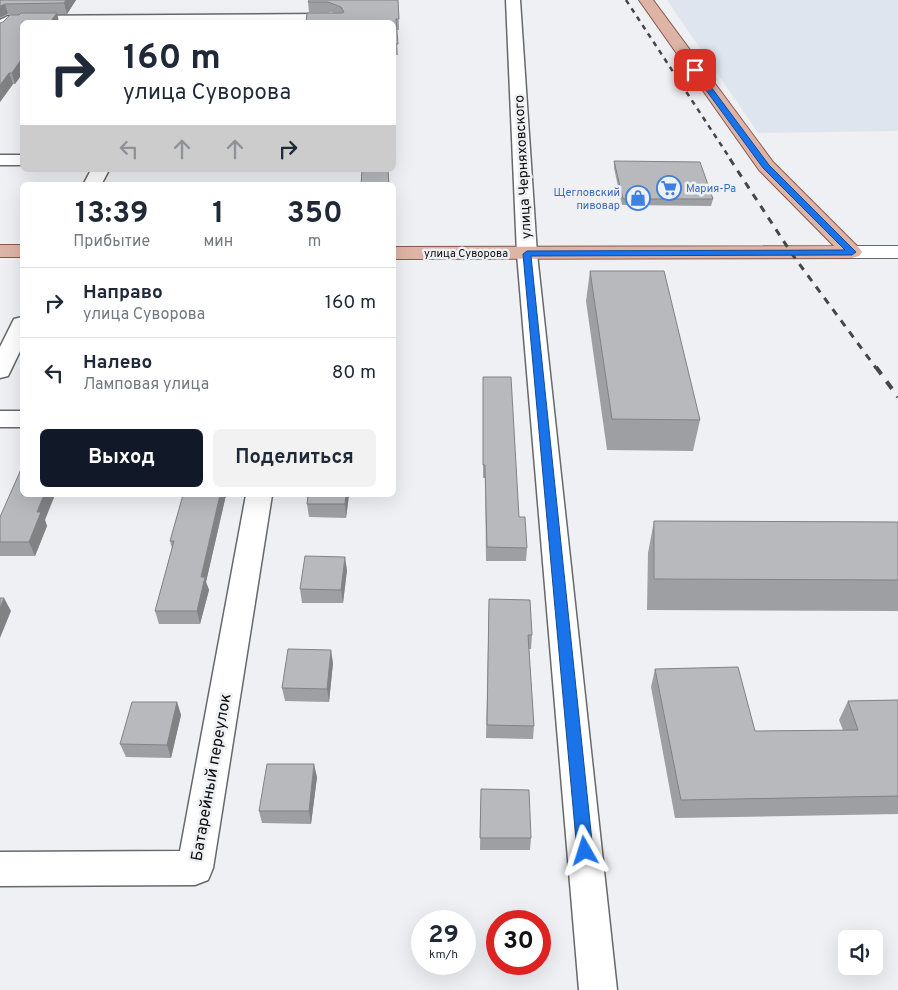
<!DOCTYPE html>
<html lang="ru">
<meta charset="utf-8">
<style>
:root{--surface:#fff;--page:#f2f2f3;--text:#1f2937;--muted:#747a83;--line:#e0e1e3;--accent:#111827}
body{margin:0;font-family:Overpass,sans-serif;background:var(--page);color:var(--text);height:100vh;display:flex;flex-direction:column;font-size:19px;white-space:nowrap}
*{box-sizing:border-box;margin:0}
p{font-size:16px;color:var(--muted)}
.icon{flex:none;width:28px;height:28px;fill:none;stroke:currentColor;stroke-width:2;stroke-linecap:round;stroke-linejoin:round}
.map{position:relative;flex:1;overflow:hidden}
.sheet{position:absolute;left:20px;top:182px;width:376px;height:315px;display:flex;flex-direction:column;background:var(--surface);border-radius:8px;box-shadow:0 5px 20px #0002}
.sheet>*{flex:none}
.guide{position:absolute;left:20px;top:20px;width:376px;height:152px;border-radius:8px;box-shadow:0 5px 20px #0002;background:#fff;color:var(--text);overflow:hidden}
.tools{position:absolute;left:838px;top:930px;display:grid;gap:10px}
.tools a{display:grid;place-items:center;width:45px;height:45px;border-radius:8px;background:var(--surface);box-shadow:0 5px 20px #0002;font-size:25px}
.speed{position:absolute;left:411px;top:910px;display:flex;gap:10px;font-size:25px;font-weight:700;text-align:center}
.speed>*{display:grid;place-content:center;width:65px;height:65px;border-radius:50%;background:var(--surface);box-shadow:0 5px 20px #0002;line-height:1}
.speed small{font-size:12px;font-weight:400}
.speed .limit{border:8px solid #d22;background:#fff;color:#111}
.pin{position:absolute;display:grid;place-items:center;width:42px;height:42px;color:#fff;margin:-21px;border-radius:10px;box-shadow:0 2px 8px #0006}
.me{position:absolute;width:55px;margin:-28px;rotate:354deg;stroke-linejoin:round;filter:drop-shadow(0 0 4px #0008)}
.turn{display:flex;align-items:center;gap:18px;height:105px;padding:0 20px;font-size:22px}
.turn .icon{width:65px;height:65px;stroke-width:2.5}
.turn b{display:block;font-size:35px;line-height:42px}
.lanes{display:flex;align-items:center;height:48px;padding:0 20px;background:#0003;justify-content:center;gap:25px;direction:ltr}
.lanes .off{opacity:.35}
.eta{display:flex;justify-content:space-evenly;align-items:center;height:85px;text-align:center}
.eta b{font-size:30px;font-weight:700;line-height:35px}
.cta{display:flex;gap:10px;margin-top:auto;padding:10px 20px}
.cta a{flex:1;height:58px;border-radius:8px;background:var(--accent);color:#fff;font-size:20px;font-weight:700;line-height:58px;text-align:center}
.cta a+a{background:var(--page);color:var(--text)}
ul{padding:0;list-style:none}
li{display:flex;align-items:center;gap:15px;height:70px;padding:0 20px;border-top:1px solid var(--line)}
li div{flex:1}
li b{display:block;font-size:19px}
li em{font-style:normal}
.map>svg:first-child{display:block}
.built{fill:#dfe5ef}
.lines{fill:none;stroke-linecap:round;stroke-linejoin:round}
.minor-casing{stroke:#66686b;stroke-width:3}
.tertiary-casing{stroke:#66686b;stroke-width:2}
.primary-casing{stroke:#87594a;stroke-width:2}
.minor{fill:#fff;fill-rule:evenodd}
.tertiary{fill:#fff;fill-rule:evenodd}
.primary{fill:#deb4a6;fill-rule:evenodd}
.rail-far2{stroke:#464648;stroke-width:2.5;stroke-dasharray:5 5;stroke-linecap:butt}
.rail-far1{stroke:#464648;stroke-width:3;stroke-dasharray:7 7;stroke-linecap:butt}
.rail{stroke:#464648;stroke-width:4;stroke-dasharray:9 9;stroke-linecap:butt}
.wall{fill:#9d9fa3}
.shaded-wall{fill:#808284}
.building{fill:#b7b9bd;stroke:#808284}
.route{fill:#1a73e8;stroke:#114b97}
.labels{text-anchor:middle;stroke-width:5;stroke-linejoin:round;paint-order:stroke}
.far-shop-label{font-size:11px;fill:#366cbe;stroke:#eef0f4;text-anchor:start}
.far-street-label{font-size:11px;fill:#0d0d0e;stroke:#eef0f4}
.street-label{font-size:14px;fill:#0d0d0e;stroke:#eef0f4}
.near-street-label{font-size:16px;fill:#0d0d0e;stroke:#eef0f4}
</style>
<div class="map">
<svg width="898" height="990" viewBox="0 0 898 990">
<rect width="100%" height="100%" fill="#eef0f4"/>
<path class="built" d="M667 0H898V131L758 133Z"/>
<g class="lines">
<defs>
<path id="minor" d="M506 0H520L537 254 617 990H579L517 254Z
M328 14 341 19 343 22H22V24H12L5 32 0 33V20L8 16Z
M0 155H22V165H0Z
M91 170H109L101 185H83Z
M22 317V347L8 376 0 378V347L14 319Z
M0 411H22V427H0Z
M246 495H272L213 868 208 880 195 885 0 886V852L180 851Z"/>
<path id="tertiary" d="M852 246H898V258H852L845 256 842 252 845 248Z"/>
<path id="primary" d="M639 0H653L773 162 859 248 862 252 859 256 852 258 394 259V247L834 246 759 170Z
M0 245H22V257H0Z"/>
</defs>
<use href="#minor" class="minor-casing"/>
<use href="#tertiary" class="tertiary-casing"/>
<use href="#primary" class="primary-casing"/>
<use href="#minor" class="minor"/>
<use href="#tertiary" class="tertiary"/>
<use href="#primary" class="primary"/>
<path class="rail-far2" d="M626 0 731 160"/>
<path class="rail-far1" d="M730 159 792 254 876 368"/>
<path class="rail" d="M876 367 898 397"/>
</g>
<path class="wall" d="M0 0H76L67 14H57L22 22V74L15 84H13L0 102 3 22 20 14H8Z
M398 0 399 30H396L398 55H395L396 74H394V22L329 12H309L308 2Z
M614 161 713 199 711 206 622 205 614 168Z
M590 271 700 420 693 451 607 450 586 301Z
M483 377 527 548 526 561H486L485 478H483Z
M183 495H226L206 582 209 590 200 624H159L155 611 172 548 170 541Z
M308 495H349L346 518 309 517 307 504Z
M45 520 47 526 35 556H0V542Z
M654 521 898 522V611L647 610 648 553Z
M347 570 343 603H302L300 589Z
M489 599 532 635 531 649H529L534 726 533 739 486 738Z
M333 663 329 702 285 701 282 688Z
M655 669 755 731 843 730 839 720 848 701 898 700V814L675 818 651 687Z
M177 702 181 715 171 758 126 757 120 744Z
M317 777 311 824 262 823 259 811Z
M481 789 531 838 530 850H480Z"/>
<path class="shaded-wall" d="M66 0H76L67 14 64 3Z
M5 4 8 14 0 18V6Z
M57 13 59 22H50Z
M22 58V74L15 84 12 73Z
M9 73 13 84 0 102V85Z
M44 495H55L45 520 47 526 35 556 29 542 37 512Z
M220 495H226L206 582 209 590 200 624 197 611 201 577Z
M346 495H349L346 518 345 504Z
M345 557 347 570 343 603 341 590Z
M4 598 11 611 0 638V608Z
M331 650 333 663 329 702 327 689Z
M177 702 181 715 171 758 167 745Z
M314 764 317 777 311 824 309 811Z"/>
<path class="building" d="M0 0H66L64 3 5 4 0 6Z
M309 0H398L399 19H396L398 44H394L395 62H394V22H306L307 13H342L344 12 341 7 328 2H308Z
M21 13H57L50 22H22V58L12 73H9L0 85V23L3 22 10 15H19Z
M614 161 700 162 713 199H623Z
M362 170H388L389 185H361Z
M590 271H664L700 420 612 419Z
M483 377H511L519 517H525L527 548 487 547 485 465H483Z
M22 467V495H44L37 512H41L29 542H0V517Z
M183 495H220L201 577H205L197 611H155L174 541H170Z
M308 495H346L345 504H307Z
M654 521 898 522V580L654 579Z
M305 556 345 557 341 590 300 589Z
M0 598H4L0 608Z
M489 599 530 600 532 635H528L534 726 487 725Z
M288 649 331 650 327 689 282 688Z
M738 667 755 731 858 730 848 701 898 700V796L681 800 655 669Z
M132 702H177L167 745 120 744Z
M267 764H314L309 811H259Z
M481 789 529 790 531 838H480Z"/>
<path class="route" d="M692 68H697L769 165 856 252 852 255 531 256 593 851 590 856 585 858 579 856 577 851 523 254 527 251 845 250 763 168 692 71Z"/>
<defs>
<symbol id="supermarket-ring" viewBox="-11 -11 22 22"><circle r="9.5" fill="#eef0f4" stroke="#3f7fe0" stroke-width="1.5"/><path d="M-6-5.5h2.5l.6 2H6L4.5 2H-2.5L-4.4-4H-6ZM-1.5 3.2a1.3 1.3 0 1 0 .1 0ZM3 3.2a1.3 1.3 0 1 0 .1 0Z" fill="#3f7fe0"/></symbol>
<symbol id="shop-ring" viewBox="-11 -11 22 22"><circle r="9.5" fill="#eef0f4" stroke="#3f7fe0" stroke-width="1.5"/><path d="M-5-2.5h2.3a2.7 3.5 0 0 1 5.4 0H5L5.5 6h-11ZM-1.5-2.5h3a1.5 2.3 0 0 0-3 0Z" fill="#3f7fe0"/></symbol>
</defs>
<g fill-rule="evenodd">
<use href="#supermarket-ring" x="655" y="174" width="28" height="28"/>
<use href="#shop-ring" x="624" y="184" width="28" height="28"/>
</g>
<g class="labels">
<g class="far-shop-label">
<text x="686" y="192">Мария-Ра</text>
<text x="620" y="196" text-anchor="end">Щегловский<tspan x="620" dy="13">пивовар</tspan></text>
</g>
<g class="far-street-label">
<text x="466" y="257">улица Суворова</text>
</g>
<g class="street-label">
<text transform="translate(522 167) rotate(-93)" y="5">улица Черняховского</text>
</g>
<g class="near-street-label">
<text transform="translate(210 777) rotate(-80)" y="6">Батарейный переулок</text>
</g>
</g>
</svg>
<div class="tools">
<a><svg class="icon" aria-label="sound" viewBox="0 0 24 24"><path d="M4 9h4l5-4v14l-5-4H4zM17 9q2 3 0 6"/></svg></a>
</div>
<div class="speed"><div>29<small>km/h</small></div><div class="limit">30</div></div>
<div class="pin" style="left:695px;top:70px;background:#d93025"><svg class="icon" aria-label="arrive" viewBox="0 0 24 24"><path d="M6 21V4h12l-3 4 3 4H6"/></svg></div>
<svg class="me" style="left:585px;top:851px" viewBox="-20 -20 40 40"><path d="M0-17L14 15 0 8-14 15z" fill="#1a73e8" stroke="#fff" stroke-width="4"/></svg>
<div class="guide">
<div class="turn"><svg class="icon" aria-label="right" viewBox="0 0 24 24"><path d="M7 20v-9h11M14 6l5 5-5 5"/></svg><div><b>160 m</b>улица Суворова</div></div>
<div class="lanes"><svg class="icon off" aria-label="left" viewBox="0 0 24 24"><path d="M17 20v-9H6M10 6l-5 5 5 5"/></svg><svg class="icon off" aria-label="ahead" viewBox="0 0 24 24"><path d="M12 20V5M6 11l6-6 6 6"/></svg><svg class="icon off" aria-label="ahead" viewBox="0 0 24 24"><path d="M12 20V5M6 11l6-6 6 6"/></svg><svg class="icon" aria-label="right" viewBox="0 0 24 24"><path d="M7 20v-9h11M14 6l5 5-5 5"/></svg></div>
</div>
<section class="sheet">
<div class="eta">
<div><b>13:39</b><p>Прибытие</p></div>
<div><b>1</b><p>мин</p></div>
<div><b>350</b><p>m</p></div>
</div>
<ul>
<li><svg class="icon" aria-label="right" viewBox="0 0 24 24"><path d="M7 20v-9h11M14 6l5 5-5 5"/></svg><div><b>Направо</b><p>улица Суворова</p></div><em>160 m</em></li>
<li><svg class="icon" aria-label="left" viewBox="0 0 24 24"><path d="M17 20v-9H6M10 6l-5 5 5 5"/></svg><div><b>Налево</b><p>Ламповая улица</p></div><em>80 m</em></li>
</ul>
<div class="cta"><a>Выход</a><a>Поделиться</a></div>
</section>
</div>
